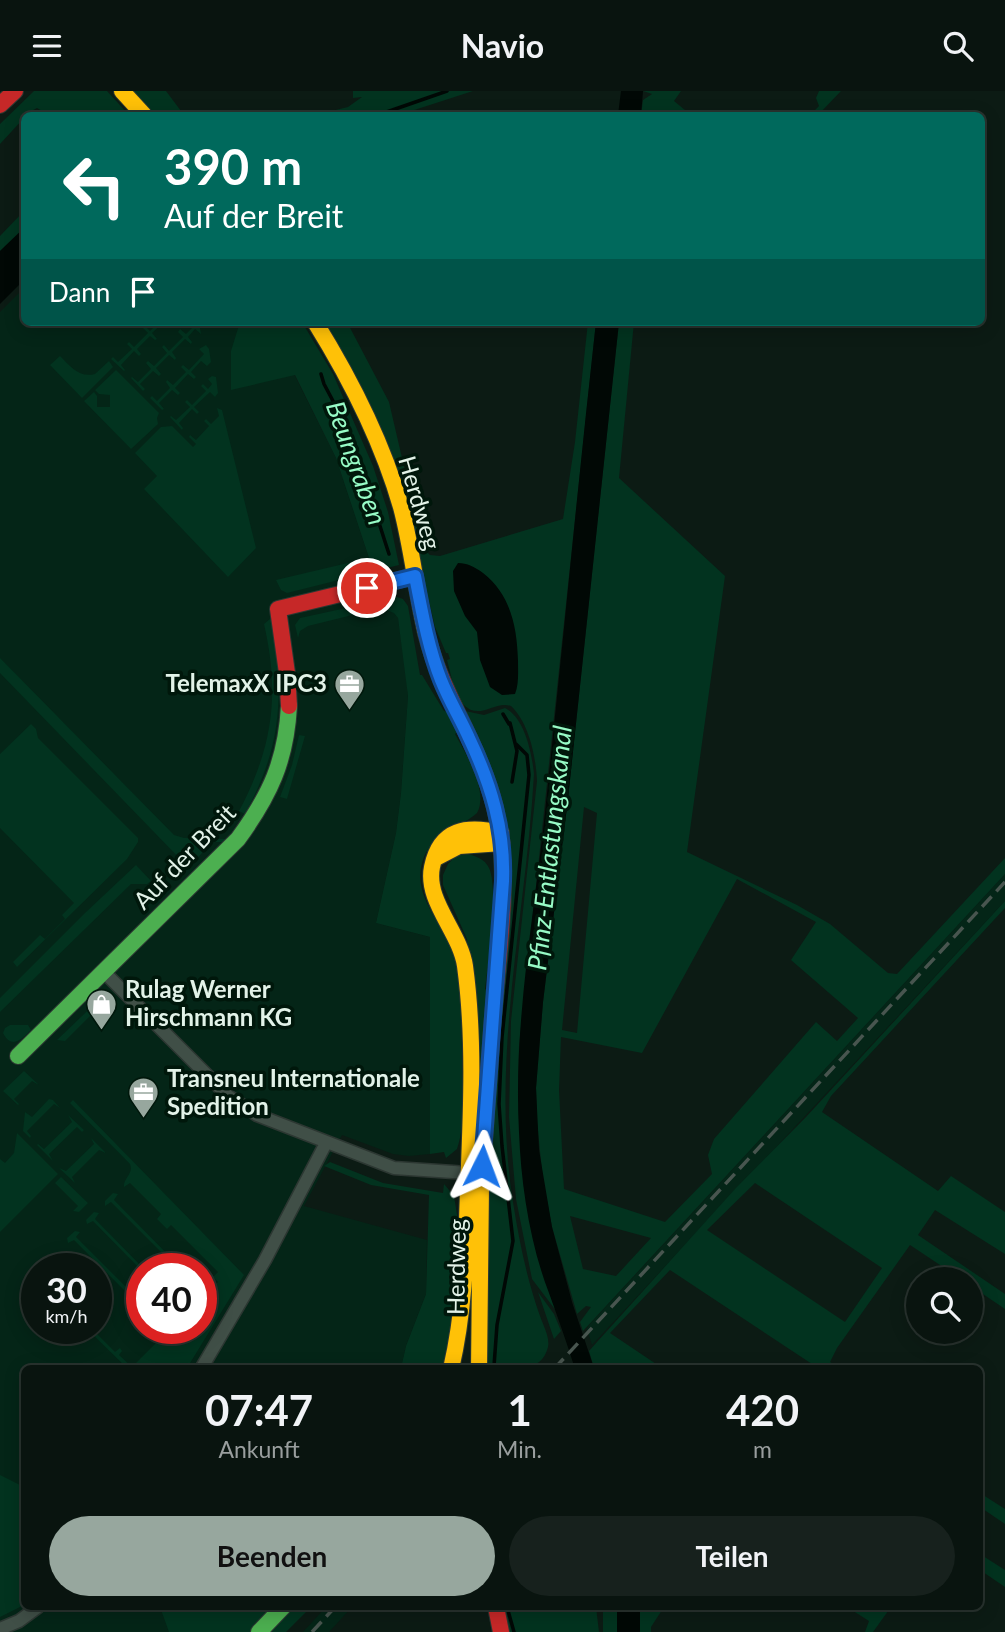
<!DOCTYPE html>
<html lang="de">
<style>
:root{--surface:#09140f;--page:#17211d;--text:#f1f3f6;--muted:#999e9e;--line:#29332f;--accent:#97a79e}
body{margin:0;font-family:Lato,sans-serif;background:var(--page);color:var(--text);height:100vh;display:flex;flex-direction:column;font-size:26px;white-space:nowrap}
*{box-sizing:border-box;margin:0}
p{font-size:23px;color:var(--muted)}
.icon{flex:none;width:38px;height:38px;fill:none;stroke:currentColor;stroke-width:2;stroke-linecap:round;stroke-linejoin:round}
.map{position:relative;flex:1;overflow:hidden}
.sheet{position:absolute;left:21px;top:1274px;width:962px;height:245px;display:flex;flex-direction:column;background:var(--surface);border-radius:10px;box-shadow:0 4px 18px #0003,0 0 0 2px var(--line)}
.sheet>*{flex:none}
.top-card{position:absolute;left:21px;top:21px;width:964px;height:214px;border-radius:10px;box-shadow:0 4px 18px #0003,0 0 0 2px var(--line);background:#00695c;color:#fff;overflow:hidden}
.buttons{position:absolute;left:906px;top:1176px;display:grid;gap:14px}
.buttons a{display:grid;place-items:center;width:77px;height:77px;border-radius:50%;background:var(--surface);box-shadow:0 4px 18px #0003,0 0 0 2px var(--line);font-size:35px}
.speed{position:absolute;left:21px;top:1162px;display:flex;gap:14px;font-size:35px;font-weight:700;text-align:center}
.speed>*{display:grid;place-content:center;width:91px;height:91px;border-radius:50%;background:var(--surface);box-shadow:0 4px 18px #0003,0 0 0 2px var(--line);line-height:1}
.speed small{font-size:18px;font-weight:400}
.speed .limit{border:10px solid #d22;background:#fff;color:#111}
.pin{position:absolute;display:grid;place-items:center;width:60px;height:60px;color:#fff;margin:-30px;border:4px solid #fff;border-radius:50%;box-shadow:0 2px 7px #0007}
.me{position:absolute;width:77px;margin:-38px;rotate:3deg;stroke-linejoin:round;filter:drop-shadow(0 0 5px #0008)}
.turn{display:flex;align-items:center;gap:24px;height:147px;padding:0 28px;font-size:32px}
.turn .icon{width:91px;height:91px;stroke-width:2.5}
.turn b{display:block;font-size:49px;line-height:60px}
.then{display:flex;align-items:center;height:66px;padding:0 28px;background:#0003;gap:14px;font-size:26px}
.eta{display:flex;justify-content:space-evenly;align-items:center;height:119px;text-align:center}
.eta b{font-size:42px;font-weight:700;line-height:49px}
.primary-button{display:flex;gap:14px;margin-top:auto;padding:14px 28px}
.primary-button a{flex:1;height:80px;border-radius:42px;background:var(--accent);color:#111;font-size:28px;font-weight:700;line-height:80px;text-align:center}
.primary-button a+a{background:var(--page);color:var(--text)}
header{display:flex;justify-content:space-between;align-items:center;height:91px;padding:0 28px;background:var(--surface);font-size:32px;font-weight:700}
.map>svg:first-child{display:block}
.built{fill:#042517;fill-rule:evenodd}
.green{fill:#02331f;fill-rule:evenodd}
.water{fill:#010805}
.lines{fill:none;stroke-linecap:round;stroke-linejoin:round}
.stream{stroke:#010805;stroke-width:3.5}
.street-casing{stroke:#2c3732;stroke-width:15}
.fast-casing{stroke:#2c3732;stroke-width:18}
.slow-casing{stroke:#2c3732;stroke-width:18}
.jam-casing{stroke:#2c3732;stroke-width:18}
.street{stroke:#404f47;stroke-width:12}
.fast{stroke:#4caf50;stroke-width:16}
.slow{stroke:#ffc107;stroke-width:16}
.jam{stroke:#c62828;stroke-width:16}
.rail{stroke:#48554f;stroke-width:3.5;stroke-dasharray:14 7;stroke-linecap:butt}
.route-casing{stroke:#114b97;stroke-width:18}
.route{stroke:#1a73e8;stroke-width:12}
.labels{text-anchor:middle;stroke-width:7;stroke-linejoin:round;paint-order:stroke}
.street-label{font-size:24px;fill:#e2f2e8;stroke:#00170b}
.poi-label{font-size:24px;font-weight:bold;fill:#e2f2e8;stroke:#00170b;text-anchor:start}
.water-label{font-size:26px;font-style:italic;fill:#97fbc6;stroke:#00170b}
</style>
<header><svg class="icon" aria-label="menu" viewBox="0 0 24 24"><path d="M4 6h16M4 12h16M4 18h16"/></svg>Navio<svg class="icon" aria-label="search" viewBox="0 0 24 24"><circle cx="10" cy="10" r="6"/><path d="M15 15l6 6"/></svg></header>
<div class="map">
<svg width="1005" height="1541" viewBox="0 0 1005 1541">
<rect width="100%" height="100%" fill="#0c1b14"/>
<path class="built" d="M24 197V231H240L294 283 336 367 369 467 398 527 406 580 408 605 401 702 396 742 376 832 430 846V1063L409 1065 393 1063 342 1044 304 1115 427 1149 426 1203 406 1255 401 1277 24 1278V1516H231L208 1541H0V221ZM37 1178H96V1237H37ZM142 1178H201V1237H142Z
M1005 783V810L592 1254 587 1238 589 1234Z
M326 1516H352L329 1541H303Z"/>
<path class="green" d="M34 0H107L129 24H49L37 17 24 24V27L0 53V33Z
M130 0H166L184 24H151Z
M353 0H473L399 24H315L348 16 362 6 353 7Z
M643 0H681L674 10 691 24H641L643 9 652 3Z
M819 0H841L818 24H810L819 15 816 7Z
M24 120V137L0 160V145Z
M159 231H164L152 242 157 248 155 249 150 245 137 258 141 263 139 265 134 260 121 274 125 279 124 280 111 268 113 266 118 271 132 258 127 253 129 251 134 256 148 242 143 237 145 235 150 240Z
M189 231H194L200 237 201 243 195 238 188 246 192 251 191 253 185 248 172 261 176 267 175 269 169 264 156 277 161 283 159 285 153 280 140 293 145 298 143 300 131 287 132 286 138 291 151 278 146 272 148 270 154 275 167 262 162 256 164 254 169 260 183 246 178 241 180 238 186 243 193 236Z
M240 231H302L333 283 373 375 388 421 399 474 287 502 281 499 276 489 369 467 336 367 295 284 231 299V260Z
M320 231H347L389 311 423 457 430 464 440 465 563 428 575 351 588 231H596L519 955C517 1025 521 1091 538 1159 543 1181 548 1201 557 1221L532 1188 516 1108 509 1026 511 930 537 690C536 666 529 632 511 615 497 610 485 624 471 619 466 617 462 611 457 608L447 569 450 568 448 562H446L435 536 429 510H427L422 481Z
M619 231H634L619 387 725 485 687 761 797 814 830 833 888 882 897 883 1005 767V783L583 1240 580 1231 591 1216 586 1215 577 1223 552 1136 543 1089 537 1031 536 997 543 911 568 707ZM584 716 597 722 577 942 562 939ZM737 788 816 831 791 869 858 927 837 950 816 931 714 1048 708 1064 712 1083 665 1131 564 1098 559 999 561 946 642 962ZM570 1125 651 1147 616 1185 583 1178Z
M206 254 209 258 211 271 207 275 201 270 191 281 196 286 194 288 188 283 175 297 180 302 178 304 172 299 159 312 164 318 162 319 150 307 152 305 157 310 170 297 166 291 167 289 173 294 186 281 181 276 183 274 189 279 204 263 199 258Z
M60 265C71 276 79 287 95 283L109 270 113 276 82 307 50 274Z
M116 279 159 322 157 327 158 333 131 358 84 310 94 301 97 305V316H110V304L99 303 95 299Z
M212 285 216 286 218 302 215 306 210 301 194 316 199 321 197 323 192 318 179 332 183 337 182 339 170 326 171 325 176 329 190 316 185 311 187 309 192 314 206 300 201 295 203 293 208 298 212 293 208 288Z
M217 317 222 319 256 457 228 486 144 398 157 385 135 362 161 336 172 335 193 356 196 353 189 346 190 344 196 349 209 335 204 330 206 328 211 333 219 325Z
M397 506 403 508 408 515 420 584H422L444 620 448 621 458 640 455 643C466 663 489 700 477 722 460 737 433 744 424 766 408 806 447 833 456 870 463 899 461 931 462 961 462 991 467 1028 457 1058L446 1067 444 1061 430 1063V846L376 832 396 742 401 702 408 605 398 527 394 522 381 517 308 535 300 540 298 547 295 534 300 527Z
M270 528 273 529C283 606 283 653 245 723L239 720C273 656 280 603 264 533Z
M0 567 174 744 184 747 227 748 225 751H212L191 774 183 771 0 582Z
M505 617C525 627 532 663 534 683 526 826 490 967 513 1111 519 1149 527 1189 540 1225 543 1234 550 1246 548 1256 541 1284 512 1277 490 1277L484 1271V1162L509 794 465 620 484 624Z
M31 633 36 638 38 647 138 747V751L127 768 17 876 13 871 40 844 45 848 65 828 62 824 74 812 0 737V663Z
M299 644 305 645 287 708 280 706 292 674Z
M467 763C476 765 485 768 489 777 499 798 488 874 485 898L489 900 480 997 473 996 467 848 443 794V784L448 773 456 765Z
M136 774 151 790 147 793H131L0 921V907L85 822Z
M1005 810V817L831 1005 822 1021 938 1100 951 1085 1005 1121V1163L935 1119 918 1144 1005 1203V1218L971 1195V1188H961L910 1154 837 1257 830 1271 840 1277H815V1275L670 1179 610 1242 662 1277H627L623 1274 620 1277H594L589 1260 597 1251 735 1098 806 1026ZM755 1092 882 1177 845 1231 707 1139Z
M106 902 112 903 65 950 57 949Z
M10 934H28L31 939C22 948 12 959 3 942L5 937Z
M24 980 39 994 32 990 14 1008 19 1013 18 1014 3 1000Z
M49 1008 53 1009 60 1017 54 1013 27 1040 31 1045 30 1047 23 1040 25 1021 32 1026Z
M73 1009 244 1184 187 1277H127L86 1237H91L115 1261 120 1257 122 1260 119 1264 132 1276 171 1237H201V1207L218 1191 213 1186 218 1181 171 1134 167 1138 157 1128 161 1123 130 1092 124 1096C123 1087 134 1083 130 1073L70 1012Z
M68 1024 84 1039 82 1041 77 1036 49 1063 53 1070 37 1054 38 1053 44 1058 72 1031Z
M17 1042 58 1083 0 1141V1068L5 1072 14 1062Z
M91 1047 106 1062 99 1059 72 1086 75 1092 59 1077 66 1080 94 1053Z
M330 1071 383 1092 443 1102 444 1093 454 1105 458 1130 456 1220 445 1277H401L406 1255 426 1203 429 1104 371 1094 324 1075Z
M61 1086 88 1112 79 1121 73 1120 78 1115 55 1092Z
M113 1102 118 1103 114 1109 182 1178H178L111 1111 105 1115V1110Z
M94 1121 99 1122 95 1128 144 1178 142 1180 93 1130 87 1133 86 1129Z
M75 1140 80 1141 76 1146 142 1212V1217L74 1149 68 1152 67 1147Z
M538 1201 554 1223 561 1240 554 1248Z
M0 1384 24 1396V1512L20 1516 0 1526Z
M980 1402 1005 1418V1433L980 1416Z
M980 1463 1005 1479V1496L980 1479Z
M160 1516H275L251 1541H169Z
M289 1516H311L286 1541H266Z
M500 1516H596L599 1541H505Z
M603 1516H617V1541H603Z
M640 1516H664L651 1536V1541H640Z
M847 1516H891L873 1541H865L869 1530Z"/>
<path class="water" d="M621 0H643L641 24H618Z
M24 137V189L0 213V160Z
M596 231H619L568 707 543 911 536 997 539 1059 552 1136 572 1211 594 1277 575 1278C567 1252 558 1227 549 1202 530 1153 521 1094 519 1041 513 931 535 821 546 712 563 552 578 391 596 231Z
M458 472C467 472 475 476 483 482 511 504 517 536 518 570 518 581 519 593 515 603L502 604 490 596 480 569 477 541 465 525 454 500 453 480Z
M617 1516H640V1541H617Z"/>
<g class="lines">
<path class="stream" d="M378 24 447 0
M321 283 324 293 350 342 389 463
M503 623 509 633
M510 632 517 660 512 691
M494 1275 497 1234 513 1150 502 1055 499 1013 502 946 529 684 527 664 516 653
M507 1516 514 1541"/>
<defs>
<path id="street" d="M104 881 228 1005 257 1024 394 1077 468 1082
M201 1278 265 1169 326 1052
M0 1538 19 1530 38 1516"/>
<path id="fast" d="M18 965 238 748C270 704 286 670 289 615
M259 1541 283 1516"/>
<path id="slow" d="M122 0 144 24
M315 231C351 289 382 350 401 416 412 457 416 500 426 542
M436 767 459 755 502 752
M451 1278C465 1218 466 1160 468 1099 471 1025 475 949 465 875 460 841 425 810 432 776 440 737 467 734 501 742
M479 1278 481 1095 492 937"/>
<path id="jam" d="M0 14 15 0
M426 542C440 598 474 646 491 702 514 777 498 859 492 937
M289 615 287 582 278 518 415 485
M496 1516 501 1541"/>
</defs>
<use href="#street" class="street-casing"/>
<use href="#fast" class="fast-casing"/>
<use href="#slow" class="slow-casing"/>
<use href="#jam" class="jam-casing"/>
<use href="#street" class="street"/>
<use href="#fast" class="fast"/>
<use href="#slow" class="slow"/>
<use href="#jam" class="jam"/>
<path class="rail" d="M554 1278 1005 791
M312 1541 335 1516"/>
</g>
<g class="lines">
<defs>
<path id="route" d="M367 497 415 485C422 521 428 556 441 589 449 609 460 627 469 647 491 693 505 739 503 790L482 1075"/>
</defs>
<use href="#route" class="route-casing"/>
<use href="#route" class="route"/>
</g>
<defs>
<symbol id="office-pin" viewBox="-11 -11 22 30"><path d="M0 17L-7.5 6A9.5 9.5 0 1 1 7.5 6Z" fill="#97a79e" stroke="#00170b"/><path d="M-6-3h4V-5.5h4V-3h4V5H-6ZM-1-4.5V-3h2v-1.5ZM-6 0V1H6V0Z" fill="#fff"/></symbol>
<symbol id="shop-pin" viewBox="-11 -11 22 30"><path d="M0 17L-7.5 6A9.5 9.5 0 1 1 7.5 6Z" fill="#97a79e" stroke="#00170b"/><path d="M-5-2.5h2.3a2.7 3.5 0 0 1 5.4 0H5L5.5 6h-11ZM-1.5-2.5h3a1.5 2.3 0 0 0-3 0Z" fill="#fff"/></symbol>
</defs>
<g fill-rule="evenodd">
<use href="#office-pin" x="332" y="576" width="35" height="47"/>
<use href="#shop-pin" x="84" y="896" width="35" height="47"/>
<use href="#office-pin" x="126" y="984" width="35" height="47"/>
</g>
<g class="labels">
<g class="street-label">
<text transform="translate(419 412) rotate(74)" y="8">Herdweg</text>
<text transform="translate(185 766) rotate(-46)" y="8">Auf der Breit</text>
<text transform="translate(457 1176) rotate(-89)" y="8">Herdweg</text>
</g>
<g class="poi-label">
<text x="327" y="601" text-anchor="end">TelemaxX IPC3</text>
<text x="125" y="907">Rulag Werner<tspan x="125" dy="28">Hirschmann KG</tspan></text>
<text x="167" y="996">Transneu Internationale<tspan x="167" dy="28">Spedition</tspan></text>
</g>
<g class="water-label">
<text transform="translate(356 372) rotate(70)" y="9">Beungraben</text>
<text transform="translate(550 757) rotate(-84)" y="9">Pfinz-Entlastungskanal</text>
</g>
</g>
</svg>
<div class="buttons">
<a><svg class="icon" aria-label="search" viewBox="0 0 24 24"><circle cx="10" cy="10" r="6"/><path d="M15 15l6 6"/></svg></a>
</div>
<div class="speed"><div>30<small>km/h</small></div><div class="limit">40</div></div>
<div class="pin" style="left:367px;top:497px;background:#d93025"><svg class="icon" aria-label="arrive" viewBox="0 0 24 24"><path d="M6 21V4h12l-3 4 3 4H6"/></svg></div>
<svg class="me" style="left:482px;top:1075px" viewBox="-20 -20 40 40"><path d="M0-17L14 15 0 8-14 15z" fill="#1a73e8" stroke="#fff" stroke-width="4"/></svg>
<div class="top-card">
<div class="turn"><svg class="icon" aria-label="left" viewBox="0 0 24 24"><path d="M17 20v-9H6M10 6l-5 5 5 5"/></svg><div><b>390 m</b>Auf der Breit</div></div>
<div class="then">Dann<svg class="icon" aria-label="arrive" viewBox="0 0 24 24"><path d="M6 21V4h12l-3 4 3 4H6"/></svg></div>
</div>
<section class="sheet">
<div class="eta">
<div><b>07:47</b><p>Ankunft</p></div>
<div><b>1</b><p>Min.</p></div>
<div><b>420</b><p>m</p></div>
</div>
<div class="primary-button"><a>Beenden</a><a>Teilen</a></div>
</section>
</div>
